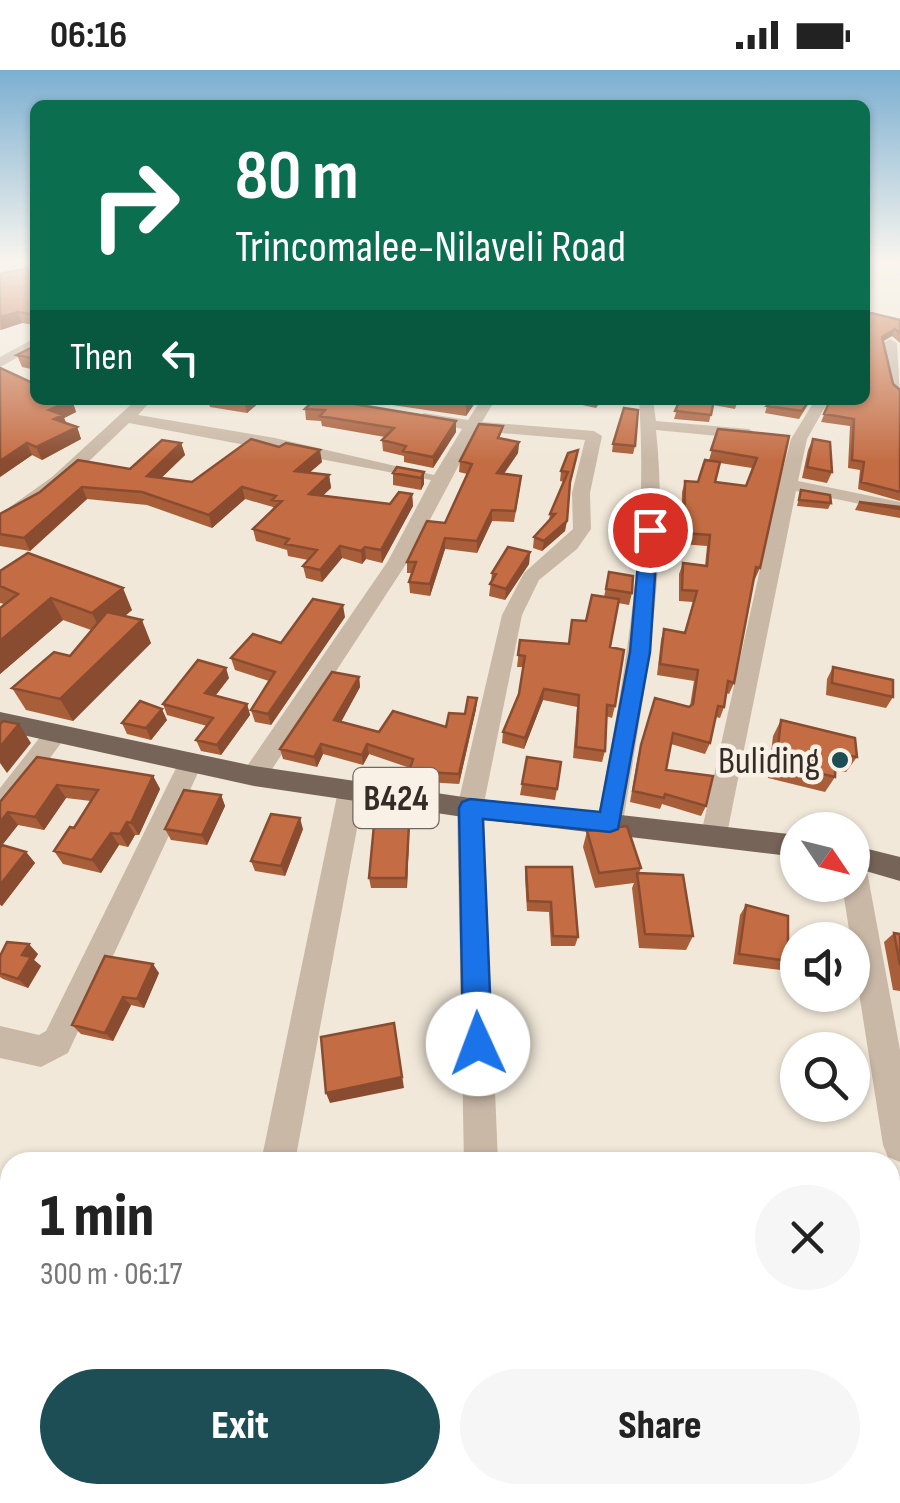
<!DOCTYPE html>
<meta charset="utf-8">
<style>
:root{--surface:#fff;--page:#f6f6f6;--text:#222;--muted:#767676;--accent:#1d4e56}
body{margin:0;font-family:"Sofia Sans Condensed",sans-serif;background:var(--page);color:var(--text);height:100vh;display:flex;flex-direction:column;font-size:38px;white-space:nowrap}
*{box-sizing:border-box;margin:0}
p{font-size:32px;color:var(--muted)}
.icon{flex:none;width:55px;height:55px;fill:none;stroke:currentColor;stroke-width:2;stroke-linecap:round;stroke-linejoin:round}
.map{position:relative;flex:1;overflow:hidden}
.drawer{position:absolute;left:0px;top:1082px;width:900px;height:352px;display:flex;flex-direction:column;background:var(--surface);border-radius:30px 30px 0 0;box-shadow:0 2px 8px #0004}
.drawer>*{flex:none}
.top-card{position:absolute;left:30px;top:30px;width:840px;height:305px;border-radius:15px;box-shadow:0 2px 8px #0004;background:#0b6e4f;color:#fff;overflow:hidden}
.needle{width:65px;rotate:125deg}
.buttons{position:absolute;left:780px;top:742px;display:grid;gap:20px}
.buttons a{display:grid;place-items:center;width:90px;height:90px;border-radius:50%;background:var(--surface);box-shadow:0 2px 8px #0004;font-size:50px}
.pin{position:absolute;display:grid;place-items:center;width:85px;height:85px;color:#fff;margin:-42px;border:5px solid #fff;border-radius:50%;box-shadow:0 2px 10px #0007}
.me{position:absolute;width:110px;margin:-55px;rotate:358deg;stroke-linejoin:round;filter:drop-shadow(0 0 8px #0008)}
.turn{display:flex;align-items:center;gap:35px;height:210px;padding:0 40px;font-size:45px}
.turn .icon{width:130px;height:130px;stroke-width:2.5}
.turn b{display:block;font-size:70px;line-height:85px}
.then{display:flex;align-items:center;height:95px;padding:0 40px;background:#0003;gap:20px;font-size:38px}
.round{display:grid;place-items:center;flex:none;width:105px;height:105px;border-radius:52px;background:var(--page)}
.headline{display:flex;align-items:center;justify-content:space-between;height:170px;padding:0 40px}
h1{font-size:60px;font-weight:800;line-height:75px}
.cta{display:flex;gap:20px;margin-top:auto;padding:20px 40px}
.cta a{flex:1;height:115px;border-radius:60px;background:var(--accent);color:#fff;font-size:40px;font-weight:800;line-height:115px;text-align:center}
.cta a+a{background:var(--page);color:var(--text)}
.status{display:flex;justify-content:space-between;align-items:center;height:70px;padding:0 50px;background:var(--surface);direction:ltr}
.status svg{height:28px;fill:currentColor}
.map>svg:first-child{display:block}
.lines{fill:none;stroke-linecap:round;stroke-linejoin:round}
.minor{fill:#c9b8a6;fill-rule:evenodd}
.major{fill:#776458;fill-rule:evenodd}
.wall{fill:#a95e3a;fill-rule:evenodd}
.shaded-wall{fill:#894c30}
.building{fill:#c46d44;stroke:#894c30;stroke-width:2.5}
.route{fill:#1a73e8;stroke:#114b97;stroke-width:2.5}
.poi-dot{fill:#1d4e56;stroke:#f9f1e6;stroke-width:4}
.labels{text-anchor:middle;stroke-width:9;stroke-linejoin:round;paint-order:stroke}
.shield{fill:#f9f1e6;stroke:#706760;stroke-width:2.5}
.shield-label{font-size:35px;font-weight:bold;fill:#352c27}
.poi-label{font-size:38px;fill:#352c27;stroke:#f9f1e6;text-anchor:end}
</style>
<div class="status"><b>06:16</b><svg viewBox="0 0 49 12"><path d="M0 12V9h3v3zM5 12V6h3v6zM10 12V3h3v9zM15 12V0h3v12zM26 1h20v11H26zM47 4h2v5h-2z"/></svg></div>
<div class="map">
<svg width="900" height="1433" viewBox="0 0 900 1433">
<rect width="100%" height="100%" fill="#f1e8d9"/>
<g class="lines">
<path class="minor" d="M15 191 35 193V199L13 197Z
M35 268V278L0 297V287Z
M890 269 897 273 900 325 893 321 883 273Z
M136 330H152L138 345 275 368 434 405 462 359 416 348 424 343 468 350 481 330H495L482 352 594 361 602 366 590 423 591 459 577 479 539 510 522 545 483 738 498 1092H464L457 738 502 545 524 503 573 459 572 423 585 370 477 361 408 491 263 713H245L242 706 245 699 388 491 431 410 129 353 64 415 0 457V444L52 407Z
M639 330H653L656 351 749 359 757 364 749 369 656 360C670 491 644 623 623 752L619 759 610 763 601 759 597 752C624 611 649 474 639 330Z
M815 330H829L807 369 798 411 900 432V442L796 421 727 764 723 772 714 775 705 772 701 764 779 414 791 369Z
M56 654 64 657 68 663 64 669 9 744 0 747V718L48 657Z
M191 683 200 685 203 692 68 983 41 997 0 988V956L39 965 46 961 179 692 182 685Z
M351 711 360 714 364 721 295 1092H261L338 721 342 714Z
M852 779 862 782 865 790 900 980V1092L888 1087 883 1075 842 815H852Z
M0 1212 10 1215V1253L0 1250Z
M332 1425H390L393 1433H336Z
M475 1425H519L520 1433H476Z"/>
<path class="major" d="M0 642 254 696 470 728 798 765V787L470 748 254 716 0 660Z
M852 775 900 787V811L852 797Z"/>
</g>
<path class="wall" d="M0 204 35 210V255L22 253 0 260Z
M867 242 900 250V273L892 266 883 271 893 314 900 320V431L858 419 860 400 848 398 850 356 821 352Z
M35 276V300L22 297 17 285Z
M0 298 72 330 76 342 64 348 66 353 77 357 81 369 42 390 32 385 0 407Z
M208 330H262L247 343 210 337Z
M314 330 456 362 433 398 404 392V386L383 381 382 370 385 367 322 356 321 351 306 350 305 339Z
M359 330H477L466 346Z
M519 330H547L545 334Z
M579 330H602L596 338 578 334Z
M680 330H738L735 339 713 335 709 352 674 349Z
M811 330 799 349 765 343 767 336Z
M718 359 789 366 760 498 755 509 753 508 734 613 729 624 726 623 724 637 720 648 716 647 710 673 705 684 671 674 666 700 706 736 701 746 662 734 660 739 630 732 638 686 655 628 689 637 690 636 694 611 657 605 661 570 664 559 685 562 693 532 679 531V504L683 493 705 496 707 476 681 474 682 422 685 411 698 412 709 390ZM720 393 752 398 746 416 715 412Z
M502 367 501 369 519 372 518 383 504 404 520 417 514 452 492 451 477 483 445 479 430 526 410 523 409 512 412 503H407V492L445 453 467 404 459 402 460 391Z
M813 369 832 402 827 413 802 408 808 380Z
M181 373 185 385 161 408 192 412 322 392 309 403 329 405 331 418 322 426 390 434 412 424 413 436 382 493 366 489 362 494 342 488 322 512 306 508 303 496 308 490 288 486 287 480 256 471 253 459 274 439 273 437 245 429 212 458 147 435 87 429 30 481 0 476V444L130 399Z
M613 374 635 376 633 384 612 382Z
M578 380 569 419 565 461 542 481 533 478 534 467 549 451 550 444 564 412 560 411 561 401Z
M424 402V414L421 420 393 415V403Z
M801 420 831 433 828 439 797 436Z
M859 432 900 437V448L855 440Z
M530 482 529 494 505 530 489 526 492 503Z
M609 502 632 523 629 535 618 533 610 577 615 636 612 648 606 646 605 681 602 692 573 688 577 637 543 630 524 679 502 673 503 662 519 624 523 597H517L520 570 569 573 604 527Z
M0 516 132 540 125 546 151 573 73 651 26 640 12 618 70 586 91 560 63 550 0 604V538L4 534 0 533Z
M345 547 271 655 255 652 251 640 269 611 235 600 231 588 281 573Z
M833 597 893 627 886 638 826 625 827 609Z
M359 607 360 617 341 652 379 662 446 657 465 644 477 628 476 639 459 714 410 711V698L369 684 363 695 323 684 317 697 283 689 280 679Z
M229 608 215 626 247 634 250 645 221 685 201 681 196 670 207 656 167 645 163 634Z
M167 650 151 670 127 664 122 653Z
M781 650 857 687 846 702 835 701V707L825 722 768 708 773 666Z
M37 687 153 706 160 719 139 765H135L128 777 119 775 101 803 63 794 54 781 74 758 91 731 66 728 44 760 18 755 0 777 26 782 35 793 2 836 0 835V732Z
M527 687 557 719 555 730 520 725Z
M221 725 225 736 207 775 171 770 165 759Z
M303 759 285 806 255 801 251 791Z
M587 761 641 798 639 803 693 866 686 880 639 878 632 818 634 813 595 818 583 777Z
M409 766 407 818H371L369 808Z
M526 797 578 867 575 876H551L549 842 527 841 525 807Z
M746 835 788 891 781 900 733 894 740 845Z
M894 863 900 864V921L893 920 884 872Z
M38 884 34 890 41 896 28 918 3 909 0 907V886Z
M159 903 144 938 131 935 113 971 81 964 72 955Z
M0 1387 10 1389V1425H76L73 1433H0Z"/>
<path class="shaded-wall" d="M18 242 22 253 1 260 0 247Z
M895 259 892 266 879 274 882 267Z
M72 330 76 342 64 348 68 357 59 361 49 340Z
M246 330H262L247 343 244 331Z
M469 330H477L466 346V334Z
M456 351V362L433 398V387Z
M77 357 81 369 42 390 36 377Z
M519 372 518 383 496 414 497 403Z
M27 373 32 385 0 407V391Z
M181 373 185 385 151 418 147 406Z
M320 380 322 392 297 413 295 401Z
M424 402V414L421 420V408Z
M329 405 331 418 311 437 309 424Z
M82 417 87 429 30 481 24 468Z
M242 417 245 429 212 458 209 445Z
M412 424 413 436 382 493 381 480Z
M492 440V451L477 483V471Z
M567 451 565 461 542 481 544 471Z
M445 468V479L430 526V514Z
M340 476 342 488 322 512 320 500Z
M365 477 366 489 362 494 361 481Z
M530 482 529 494 505 530 506 519Z
M123 518 132 540 102 564 92 543Z
M51 528 63 550 0 604V571Z
M343 535 345 547 271 655 268 644Z
M142 550 151 573 73 651 60 629Z
M226 598 229 608 209 634 205 623Z
M359 607 360 617 336 661 334 650Z
M544 619 543 630 524 679 525 668Z
M477 628 476 639 459 714V704Z
M247 634 250 645 221 685 217 675Z
M162 639 167 650 151 670 146 658Z
M19 654 31 673 7 703 0 693V677Z
M321 674 323 684 317 697 314 687Z
M367 674 369 684 363 695 362 685Z
M153 706 160 719 139 765 131 753Z
M57 715 66 728 44 760 35 747Z
M221 725 225 736 207 775 202 765Z
M8 742 18 755 0 778V752Z
M300 748 303 759 285 806 281 796Z
M127 752 135 765 128 777 120 764Z
M409 755V766L407 818 406 808Z
M111 763 119 775 101 803 92 790Z
M26 782 35 793 2 836 0 834V815Z
M29 874 38 884 34 890 41 896 28 918 18 909 22 885Z
M153 894 159 903 144 938 137 929Z
M123 927 131 935 113 971 105 963Z
M394 953 404 1018 330 1033 326 1023Z
M64 1425H76L73 1433H62Z"/>
<path class="building" d="M28 198 35 210V245L18 242 0 247V204Z
M865 237H868L867 242 900 250V263L895 259 882 267 893 314 900 320V422L861 412 864 392 852 390 854 349 824 344 830 330H865Z
M35 276V289L17 285Z
M0 298 35 314V330H72L49 340 63 345 54 349 77 357 36 377 27 373 0 391Z
M314 330H330L456 351 433 387 403 381 406 376 382 370 394 358 320 346 325 340 305 339Z
M441 330H469L466 334Z
M680 330H714L711 345 675 341Z
M775 330H809L802 341 767 336Z
M624 338 638 340 635 376 613 374Z
M479 354 503 356 498 368 519 372 497 403 521 406 515 441 492 440 477 471 445 468 430 514 409 512 416 492H407L427 451 445 453 472 394 460 391Z
M718 359 789 366 760 498 756 497 734 613 728 611 724 637 718 636 710 673 673 663 666 700 713 706 706 736 665 724 664 728 633 721 641 675 655 628 689 637 693 634 698 600 660 594 664 559 685 563 697 521 682 520 683 493 707 496 710 465 684 463 685 411 698 412 705 390 720 392 715 412 746 416 757 388 711 380Z
M251 369 279 377 286 373 320 380 295 401 329 405 309 424 390 434 399 422 412 424 381 480 365 477 361 481 340 476 320 500 303 496 317 480 285 474 289 469 253 459 282 431 272 430 276 426 242 417 209 445 142 422 82 417 24 468 0 464V444L40 422 78 390 130 399 162 370 181 373 147 406 192 412Z
M813 369 830 372 832 402 807 397Z
M578 380 570 412 567 451 544 471 534 467 555 444H550L568 402 561 401 568 383Z
M397 397 424 402 421 408 393 403Z
M801 420 830 425 831 433 799 430Z
M859 432 900 437V439Z
M508 477 530 482 506 519 490 514 496 504 492 503Z
M28 483 123 518 92 543 51 528 0 571V538L18 524 0 516V501Z
M609 502 633 506 632 523 606 519Z
M592 525 619 529 610 577 624 580 615 636 607 635 605 681 576 677 579 625 544 619 525 668 503 662 519 624 525 586 518 585 520 570 569 574 572 550 586 551Z
M313 529 343 535 268 644 251 640 275 602 231 588 253 564 281 573Z
M107 542 142 550 60 629 12 618 54 582 70 586Z
M198 590 226 598 205 623 247 634 217 675 196 670 213 648 163 634Z
M833 597 893 610V627L832 613Z
M332 602 359 607 334 650 379 662 393 641 446 657 449 643 465 644 468 627 477 628 459 704 409 701 413 689 367 674 362 685 321 674 314 687 280 679Z
M140 631 162 639 146 658 122 653Z
M781 650 855 668 857 687 836 684 835 707 776 693Z
M3 651 19 654 0 677V654Z
M37 687 153 706 131 753 127 752 120 764 111 763 92 790 54 781 70 757 74 758 98 720 57 715 35 747 8 742 0 752V732Z
M527 687 561 692 557 719 522 714Z
M184 720 221 725 202 765 165 759Z
M271 744 300 748 281 796 251 791Z
M374 755H409L406 808H369Z
M627 756 641 798 599 803 587 761Z
M2 775 26 782 0 815V778Z
M526 797H572L578 867 553 866 551 832 528 831Z
M637 803 683 805 693 866 645 864Z
M746 835 788 846V891L739 884Z
M894 863 900 864V895Z
M7 872 29 874 22 885 31 887 18 909 0 903V886Z
M105 886 153 894 137 929 123 927 105 963 72 955Z
M394 953 402 1007 326 1023 321 967Z
M459 1085V1092H391V1090Z
M0 1393 10 1395V1425H64L62 1433H0Z"/>
<linearGradient id="sky" x2="0" y2="1"><stop stop-color="#7bafd1"/><stop offset="0.49" stop-color="#f9f5ee"/><stop offset="1" stop-color="#f9f5ee" stop-opacity="0"/></linearGradient>
<rect width="900" height="391" fill="url(#sky)"/>
<path class="route" d="M650 455 658 460 650 582 618 759 610 762 483 749 492 974 488 985 478 989 467 985 463 974 459 738 462 732 470 729 600 742 630 582 641 460Z"/>
<circle class="poi-dot" cx="840" cy="690" r="10"/>
<g class="labels">
<rect class="shield" x="353.5" y="698" width="85" height="60" rx="8"/>
<g class="shield-label">
<text x="396" y="740">B424</text>
</g>
<g class="poi-label">
<text x="820" y="703">Buliding</text>
</g>
</g>
</svg>
<div class="buttons">
<a><svg class="needle" viewBox="-14 -14 28 28"><path d="M0-13l5 13h-10z" fill="#e53935"/><path d="M0 13l5-13h-10z" fill="#767676"/></svg></a>
<a><svg class="icon" aria-label="sound" viewBox="0 0 24 24"><path d="M4 9h4l5-4v14l-5-4H4zM17 9q2 3 0 6"/></svg></a>
<a><svg class="icon" aria-label="search" viewBox="0 0 24 24"><circle cx="10" cy="10" r="6"/><path d="M15 15l6 6"/></svg></a>
</div>
<div class="pin" style="left:650px;top:460px;background:#d93025"><svg class="icon" aria-label="arrive" viewBox="0 0 24 24"><path d="M6 21V4h12l-3 4 3 4H6"/></svg></div>
<svg class="me" style="left:478px;top:974px" viewBox="-20 -20 40 40"><circle r="19" fill="#fff"/><path d="M0-13L10 11 0 6-10 11z" fill="#1a73e8"/></svg>
<div class="top-card">
<div class="turn"><svg class="icon" aria-label="right" viewBox="0 0 24 24"><path d="M7 20v-9h11M14 6l5 5-5 5"/></svg><div><b>80 m</b>Trincomalee-Nilaveli Road</div></div>
<div class="then">Then<svg class="icon" aria-label="left" viewBox="0 0 24 24"><path d="M17 20v-9H6M10 6l-5 5 5 5"/></svg></div>
</div>
<section class="drawer">
<div class="headline"><div><h1>1 min</h1><p>300 m · 06:17</p></div><a class="round"><svg class="icon" aria-label="close" viewBox="0 0 24 24"><path d="M6 6l12 12M18 6L6 18"/></svg></a></div>
<div class="cta"><a>Exit</a><a>Share</a></div>
</section>
</div>
